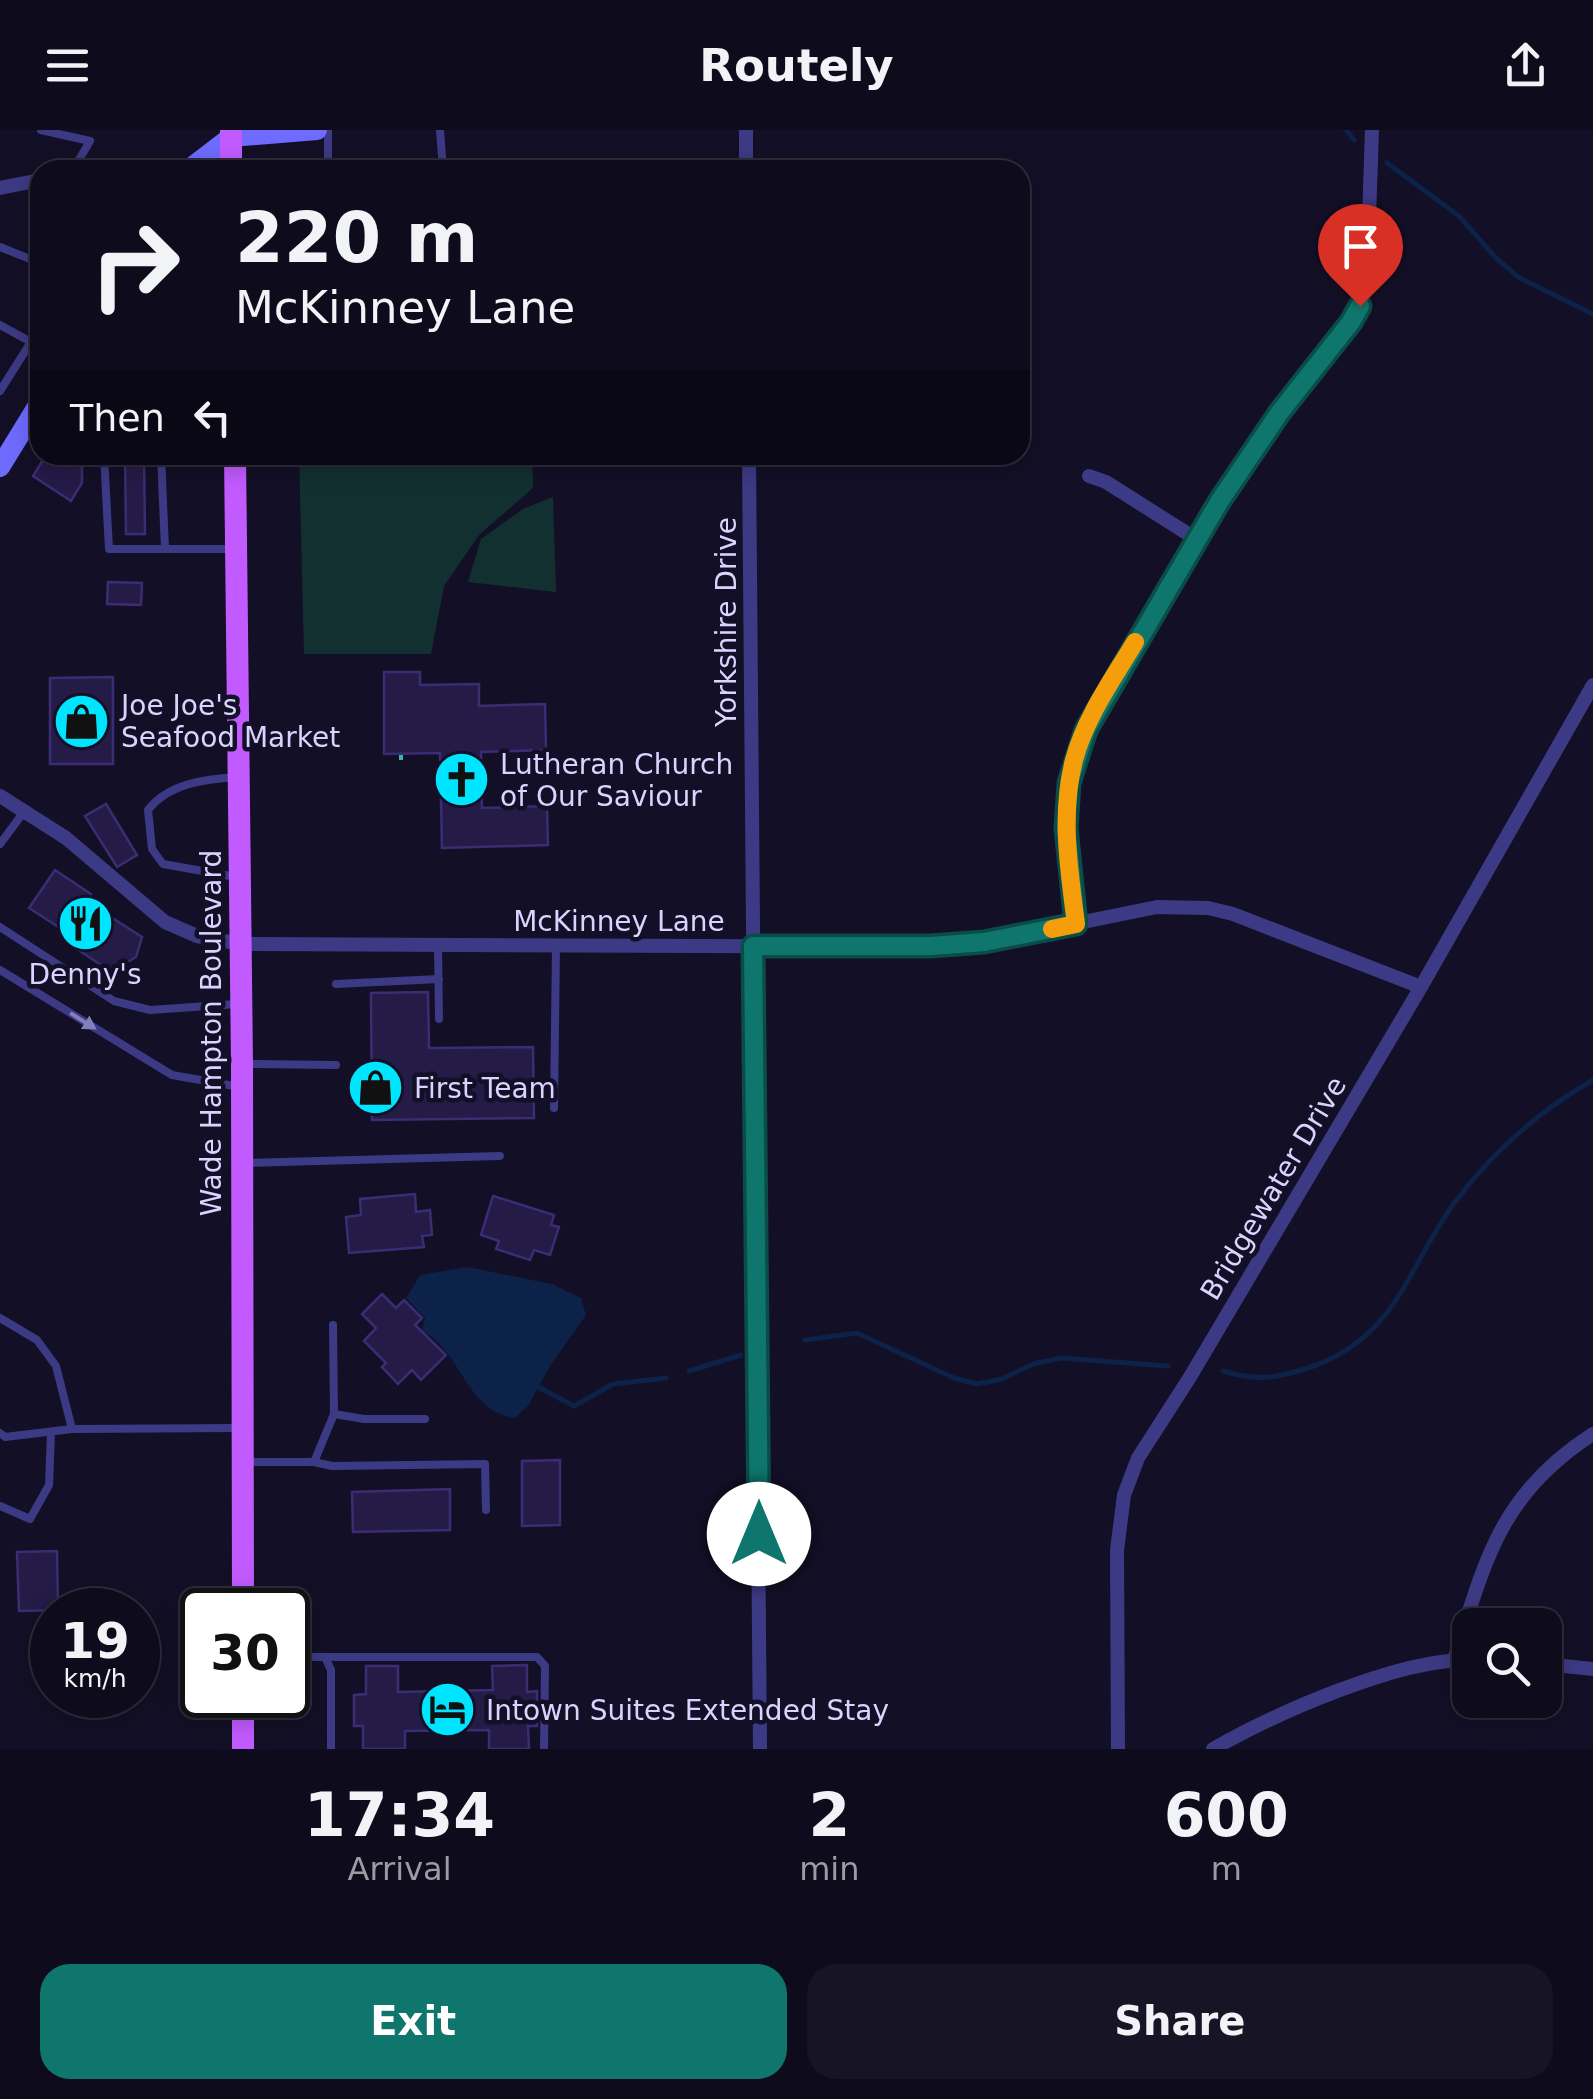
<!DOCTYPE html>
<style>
:root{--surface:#0e0b1c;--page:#171425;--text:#f1f3f6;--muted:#9b9ba3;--line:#2e2b3b;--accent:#0f766e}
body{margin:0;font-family:"DejaVu Sans",sans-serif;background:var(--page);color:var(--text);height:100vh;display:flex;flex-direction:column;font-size:38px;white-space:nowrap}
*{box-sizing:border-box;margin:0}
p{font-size:32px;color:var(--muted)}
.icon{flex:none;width:55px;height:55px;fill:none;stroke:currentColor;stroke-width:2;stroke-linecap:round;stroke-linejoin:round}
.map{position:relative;height:1619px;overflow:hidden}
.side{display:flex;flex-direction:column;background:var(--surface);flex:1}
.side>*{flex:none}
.banner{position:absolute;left:30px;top:30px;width:1000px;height:305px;border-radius:30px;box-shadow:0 5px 25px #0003,0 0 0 2px var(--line);background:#0e0b1c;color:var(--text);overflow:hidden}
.controls{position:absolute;left:1452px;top:1478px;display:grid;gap:20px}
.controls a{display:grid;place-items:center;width:110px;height:110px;border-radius:20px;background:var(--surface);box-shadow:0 5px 25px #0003,0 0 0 2px var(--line);font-size:50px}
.speed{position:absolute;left:30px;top:1458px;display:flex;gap:20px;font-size:50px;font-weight:700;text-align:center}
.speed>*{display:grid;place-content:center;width:130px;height:130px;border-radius:50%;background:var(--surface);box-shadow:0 5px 25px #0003,0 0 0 2px var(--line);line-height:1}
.speed small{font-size:25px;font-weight:400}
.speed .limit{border:5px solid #111;border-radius:15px;background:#fff;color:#111}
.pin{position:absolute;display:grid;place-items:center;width:85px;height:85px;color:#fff;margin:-102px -42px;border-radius:50% 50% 50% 0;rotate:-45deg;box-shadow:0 0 10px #0007}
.pin .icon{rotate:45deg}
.me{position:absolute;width:110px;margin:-55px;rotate:0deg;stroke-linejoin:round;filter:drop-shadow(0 0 8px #0008)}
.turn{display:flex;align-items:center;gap:35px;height:210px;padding:0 40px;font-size:45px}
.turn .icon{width:130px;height:130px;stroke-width:2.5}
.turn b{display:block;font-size:70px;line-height:85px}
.then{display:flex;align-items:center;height:95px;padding:0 40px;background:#0003;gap:20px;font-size:38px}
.eta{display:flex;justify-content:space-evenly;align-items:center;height:170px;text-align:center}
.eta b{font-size:60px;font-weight:800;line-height:70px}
.action{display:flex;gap:20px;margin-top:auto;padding:20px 40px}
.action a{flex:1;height:115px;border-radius:30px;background:var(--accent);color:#fff;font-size:40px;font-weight:800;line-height:115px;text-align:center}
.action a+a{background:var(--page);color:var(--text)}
header{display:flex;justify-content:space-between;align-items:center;height:130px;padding:0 40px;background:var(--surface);font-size:45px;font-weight:800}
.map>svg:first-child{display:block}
.green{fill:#12302f}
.water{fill:#0c2248}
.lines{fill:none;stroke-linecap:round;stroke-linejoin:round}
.stream{stroke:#0c2248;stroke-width:5}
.building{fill:#241b47;stroke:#3b2d73;stroke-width:2.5}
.path{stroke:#2fb8b0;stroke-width:4;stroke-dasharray:5 8;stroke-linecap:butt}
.lane{stroke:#3d3a85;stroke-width:8}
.street{stroke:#3d3a85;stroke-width:14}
.secondary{stroke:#6f6bff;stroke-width:20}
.primary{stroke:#c25bff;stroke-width:22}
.oneway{fill:#837fbc}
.route-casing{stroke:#0a4d48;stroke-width:25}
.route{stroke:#0f766e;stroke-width:18}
.slow{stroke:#f59e0b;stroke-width:18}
.labels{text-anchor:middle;stroke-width:9;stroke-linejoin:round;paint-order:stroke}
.street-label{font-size:28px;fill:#d9d4ff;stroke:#130f26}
.poi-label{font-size:28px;fill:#d9d4ff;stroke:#130f26;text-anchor:start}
</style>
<header><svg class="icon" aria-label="menu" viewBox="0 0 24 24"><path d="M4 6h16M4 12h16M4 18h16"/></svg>Routely<svg class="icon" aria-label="share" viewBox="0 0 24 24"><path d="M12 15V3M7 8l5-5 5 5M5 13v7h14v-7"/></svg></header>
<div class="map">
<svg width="1593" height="1619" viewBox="0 0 1593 1619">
<rect width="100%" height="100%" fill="#130f26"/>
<path class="green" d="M299 325H532L533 358 479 405 444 456 431 524H304Z
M553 367 556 462 468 452 481 409 523 379Z"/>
<path class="water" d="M467 1137 552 1154 581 1168 586 1185 552 1233 528 1276 515 1288C466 1282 462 1221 422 1201L425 1188 406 1168 420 1145Z"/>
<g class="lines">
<path class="stream" d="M1346 0 1354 10
M1387 33 1459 86 1495 127 1518 147 1593 184
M805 1210 857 1203 954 1248 977 1254 1002 1249 1033 1234 1061 1228 1168 1236
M689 1241 741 1225
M1223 1241C1257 1251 1271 1249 1305 1239 1398 1209 1405 1140 1455 1072 1493 1021 1539 981 1593 950
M538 1257 574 1276 613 1254 666 1248"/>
</g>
<path class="building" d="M46 325H82V353L71 371 33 346Z
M125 325H144L145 404H126Z
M108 452 142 453 141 475 107 474Z
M384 542H420V555L479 554V576L545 574 546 620 481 622 482 678 547 676 548 715 442 718 440 623 384 624Z
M113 547V634H50V548Z
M106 674 137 725 117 737 85 686Z
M55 740 91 764 86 771 142 807 136 827 111 842 79 820 83 813 29 778Z
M428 862 429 918 533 917 534 988 372 990 371 863Z
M415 1064 416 1082 430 1080 432 1105 422 1106 424 1117 349 1123 346 1087 361 1085 360 1069Z
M493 1066 554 1085 551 1095 559 1097 550 1125 534 1120 530 1130 496 1119 499 1111 481 1105Z
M382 1164 396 1178 404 1170 422 1188 415 1195 446 1225 421 1250 412 1240 398 1254 382 1237 386 1233 364 1211 376 1198 362 1184Z
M560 1330V1395L522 1396V1331Z
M450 1359V1400L353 1402 352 1362Z
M57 1421 58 1480 19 1481 17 1422Z
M527 1535V1562L537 1561V1596H528L529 1619H489V1600L405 1601V1619H363V1596H354V1565L366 1564V1536H398V1562L493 1560 492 1536Z"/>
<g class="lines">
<path class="path" d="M401 630V624"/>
<path class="lane" d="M41 0 90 11 73 40
M440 0 443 40
M328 40V0
M0 117 40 133
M0 195 31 212
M0 261 31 212 40 209
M104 325 109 419H235
M161 325 165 419
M0 714 26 679
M236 747 163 734 152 719 148 680C169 653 206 649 237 647
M0 797 114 871 150 880 237 874
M438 816 439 889
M0 840 172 945 240 957
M336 854 439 849
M247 934 336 935
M554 978 556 816
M246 1033 500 1026
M0 1188 37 1210 56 1236 72 1299
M334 1284 364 1289H425
M0 1303 5 1307 72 1299 238 1298
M247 1332H314L332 1336 485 1334 486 1380
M314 1332 334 1284 333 1195
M0 1376 30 1389 49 1355 51 1302
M288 1527H537L545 1536 544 1619
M325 1527 331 1540V1619"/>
<path class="street" d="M746 0V40
M0 58 40 50
M749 325 760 1619
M1089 346 1106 352 1196 409
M0 666 66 708 165 792 197 806 241 814 931 817 984 812 1157 777 1208 778 1233 784 1421 857
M1076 794 1066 698 1069 653 1075 627 1106 561 1219 371 1280 282 1360 176 1367 146 1372 0
M1454 1530C1485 1430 1500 1364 1593 1304
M1545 1534 1593 1539
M1118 1619 1117 1420 1124 1365 1138 1328 1190 1247 1421 857 1593 555
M1213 1619C1274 1584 1400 1528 1470 1530"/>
<path class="secondary" d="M188 40 231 7 317 0
M0 337 40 272"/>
<path class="primary" d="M231 0V40
M235 325 242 934 243 1480
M243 1565V1619"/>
</g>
<defs><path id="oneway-solid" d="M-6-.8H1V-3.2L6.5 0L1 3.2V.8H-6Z" transform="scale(2.5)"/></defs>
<use class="oneway" href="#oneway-solid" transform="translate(83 891) rotate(32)"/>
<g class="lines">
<defs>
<path id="route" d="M759 1404 753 816H931L984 812 1076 794 1066 698 1069 653 1086 600 1219 372 1280 282 1351 192 1360 176"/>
</defs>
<use href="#route" class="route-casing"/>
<use href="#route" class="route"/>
<path class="slow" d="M1052 799 1076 794C1069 740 1060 684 1074 630 1085 588 1113 549 1135 512"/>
</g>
<defs>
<symbol id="shop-disc" viewBox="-11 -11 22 22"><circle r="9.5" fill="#00e5ff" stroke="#130f26"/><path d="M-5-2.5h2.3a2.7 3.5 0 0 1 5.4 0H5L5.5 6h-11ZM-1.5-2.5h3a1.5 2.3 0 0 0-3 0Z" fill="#111"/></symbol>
<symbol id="church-disc" viewBox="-11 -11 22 22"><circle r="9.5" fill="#00e5ff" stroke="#130f26"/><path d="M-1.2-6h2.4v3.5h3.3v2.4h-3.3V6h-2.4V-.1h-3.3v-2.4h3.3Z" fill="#111"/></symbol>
<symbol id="restaurant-disc" viewBox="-11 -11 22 22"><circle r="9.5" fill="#00e5ff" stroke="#130f26"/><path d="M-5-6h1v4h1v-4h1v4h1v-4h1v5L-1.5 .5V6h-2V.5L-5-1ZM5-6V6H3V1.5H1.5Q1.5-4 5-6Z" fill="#111"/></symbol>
<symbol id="hotel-disc" viewBox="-11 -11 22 22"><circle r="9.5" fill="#00e5ff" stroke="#130f26"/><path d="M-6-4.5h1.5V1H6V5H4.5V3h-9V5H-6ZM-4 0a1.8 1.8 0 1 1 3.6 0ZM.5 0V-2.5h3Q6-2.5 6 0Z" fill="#111"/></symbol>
</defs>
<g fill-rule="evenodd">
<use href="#shop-disc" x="50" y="560" width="63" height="63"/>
<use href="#church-disc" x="430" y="618" width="63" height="63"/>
<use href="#restaurant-disc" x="54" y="762" width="63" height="63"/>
<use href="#shop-disc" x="344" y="926" width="63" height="63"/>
<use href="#hotel-disc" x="416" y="1548" width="63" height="63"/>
</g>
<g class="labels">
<g class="street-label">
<text transform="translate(726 492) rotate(-90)" y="10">Yorkshire Drive</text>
<text x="619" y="801">McKinney Lane</text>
<text transform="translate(211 903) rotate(-90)" y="10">Wade Hampton Boulevard</text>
<text transform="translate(1273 1058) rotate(-59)" y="10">Bridgewater Drive</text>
</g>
<g class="poi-label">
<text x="121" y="585">Joe Joe's<tspan x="121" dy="32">Seafood Market</tspan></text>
<text x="500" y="644">Lutheran Church<tspan x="500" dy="32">of Our Saviour</tspan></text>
<text x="85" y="854" text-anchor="middle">Denny's</text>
<text x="414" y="968">First Team</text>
<text x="486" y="1590">Intown Suites Extended Stay</text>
</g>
</g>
</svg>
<div class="controls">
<a><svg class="icon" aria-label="search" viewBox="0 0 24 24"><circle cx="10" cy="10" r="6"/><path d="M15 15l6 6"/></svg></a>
</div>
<div class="speed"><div>19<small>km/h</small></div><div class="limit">30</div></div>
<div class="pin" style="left:1360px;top:176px;background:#d93025"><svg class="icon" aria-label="arrive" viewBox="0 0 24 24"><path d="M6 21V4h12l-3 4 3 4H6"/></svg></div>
<svg class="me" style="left:759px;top:1404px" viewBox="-20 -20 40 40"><circle r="19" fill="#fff"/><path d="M0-13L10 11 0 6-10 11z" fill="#0f766e"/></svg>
<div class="banner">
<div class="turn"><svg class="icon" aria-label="right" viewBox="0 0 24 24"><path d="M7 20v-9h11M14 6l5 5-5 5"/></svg><div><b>220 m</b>McKinney Lane</div></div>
<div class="then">Then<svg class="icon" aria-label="left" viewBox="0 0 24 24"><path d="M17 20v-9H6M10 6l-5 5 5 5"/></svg></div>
</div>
</div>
<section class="side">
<div class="eta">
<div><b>17:34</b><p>Arrival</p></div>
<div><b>2</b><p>min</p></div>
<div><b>600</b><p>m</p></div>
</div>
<div class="action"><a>Exit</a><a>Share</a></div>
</section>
